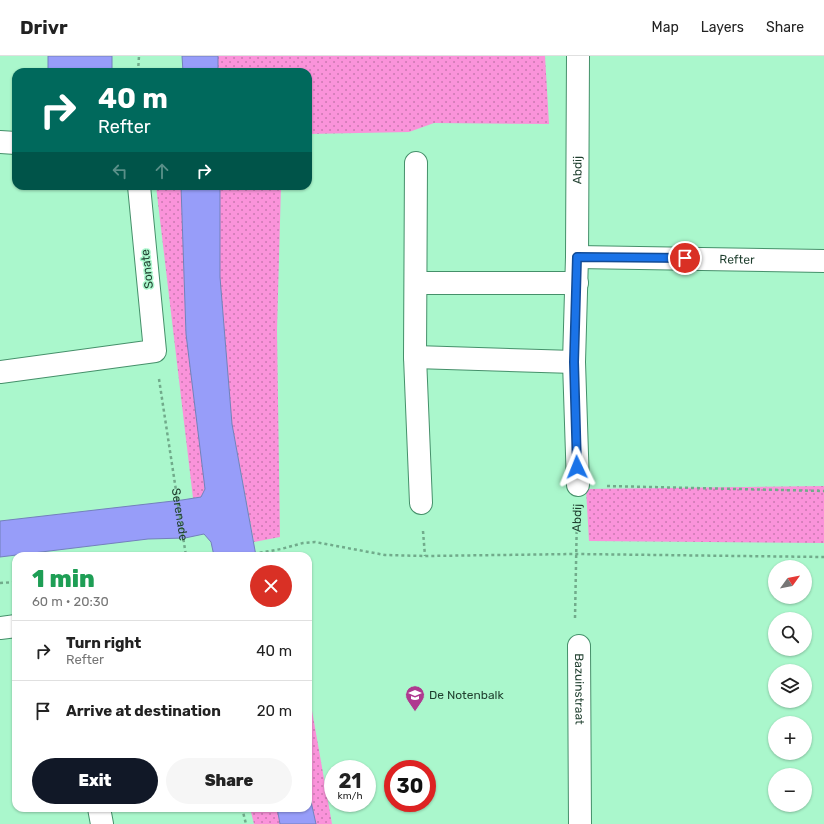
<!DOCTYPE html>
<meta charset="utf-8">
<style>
:root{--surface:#fff;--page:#f6f6f6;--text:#222;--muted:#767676;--line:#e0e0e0;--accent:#111827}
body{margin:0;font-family:Rubik,sans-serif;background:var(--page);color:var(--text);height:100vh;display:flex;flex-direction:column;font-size:15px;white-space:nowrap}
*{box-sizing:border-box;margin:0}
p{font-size:13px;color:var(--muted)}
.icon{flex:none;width:22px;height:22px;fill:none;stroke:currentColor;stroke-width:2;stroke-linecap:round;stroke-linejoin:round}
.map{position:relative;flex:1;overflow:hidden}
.sheet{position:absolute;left:12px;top:496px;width:300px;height:260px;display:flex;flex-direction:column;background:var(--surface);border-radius:12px;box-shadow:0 1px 3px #0004}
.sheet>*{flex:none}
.guide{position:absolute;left:12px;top:12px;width:300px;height:122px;border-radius:12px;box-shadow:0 1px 3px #0004;background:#00695c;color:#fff;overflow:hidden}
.needle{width:26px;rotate:57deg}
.tools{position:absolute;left:768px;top:504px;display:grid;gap:8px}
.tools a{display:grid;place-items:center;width:44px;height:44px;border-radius:50%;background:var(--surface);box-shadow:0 1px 3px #0004;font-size:20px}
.speed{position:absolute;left:324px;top:704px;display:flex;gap:8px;font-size:20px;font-weight:700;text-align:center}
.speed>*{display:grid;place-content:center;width:52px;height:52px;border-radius:50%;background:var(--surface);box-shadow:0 1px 3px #0004;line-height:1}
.speed small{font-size:10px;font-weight:400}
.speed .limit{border:6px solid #d22;background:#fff;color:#111}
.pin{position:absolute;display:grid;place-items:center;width:34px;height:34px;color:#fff;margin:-17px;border:2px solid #fff;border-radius:50%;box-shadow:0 1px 4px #0007}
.me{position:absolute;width:44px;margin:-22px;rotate:358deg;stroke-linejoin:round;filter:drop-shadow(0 0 3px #0008)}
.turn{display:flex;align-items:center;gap:14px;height:84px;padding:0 20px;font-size:18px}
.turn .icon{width:52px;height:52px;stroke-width:2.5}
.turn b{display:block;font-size:28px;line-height:34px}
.lanes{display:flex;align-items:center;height:38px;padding:0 20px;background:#0003;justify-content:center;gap:20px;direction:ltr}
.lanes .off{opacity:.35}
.round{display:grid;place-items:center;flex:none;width:42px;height:42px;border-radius:21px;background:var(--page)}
.summary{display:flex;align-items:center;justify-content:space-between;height:68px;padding:0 20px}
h1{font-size:24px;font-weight:800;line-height:30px;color:#1e9e55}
.cta{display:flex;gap:8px;margin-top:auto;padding:8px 20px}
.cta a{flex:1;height:46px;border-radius:24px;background:var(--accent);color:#fff;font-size:16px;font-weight:800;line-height:46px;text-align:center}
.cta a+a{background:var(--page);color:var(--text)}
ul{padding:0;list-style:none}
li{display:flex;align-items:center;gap:12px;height:60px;padding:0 20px;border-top:1px solid var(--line)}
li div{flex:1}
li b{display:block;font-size:15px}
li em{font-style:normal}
header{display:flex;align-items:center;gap:24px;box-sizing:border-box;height:56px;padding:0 20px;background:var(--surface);border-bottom:1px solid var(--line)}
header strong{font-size:19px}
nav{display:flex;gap:22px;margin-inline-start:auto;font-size:14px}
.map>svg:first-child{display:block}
.grass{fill:url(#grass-dots)}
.water{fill:#979df9;stroke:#7380bc}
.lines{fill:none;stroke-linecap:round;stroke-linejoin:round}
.street-casing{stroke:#45906a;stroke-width:24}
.path{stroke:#71ab8b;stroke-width:2.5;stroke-dasharray:3 3;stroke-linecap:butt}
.street{stroke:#fff;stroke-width:22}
.route-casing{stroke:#114b97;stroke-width:10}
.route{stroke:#1a73e8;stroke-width:7}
.labels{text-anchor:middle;stroke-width:3;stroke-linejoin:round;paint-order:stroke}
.street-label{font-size:12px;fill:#1f3e2e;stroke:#aaf7cc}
.poi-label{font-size:12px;fill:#1f3e2e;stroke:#aaf7cc;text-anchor:start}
</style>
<header>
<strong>Drivr</strong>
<nav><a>Map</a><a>Layers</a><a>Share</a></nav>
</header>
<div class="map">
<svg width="824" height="768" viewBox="0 0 824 768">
<defs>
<pattern id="grass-dots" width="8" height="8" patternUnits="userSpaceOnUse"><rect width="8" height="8" fill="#fa93da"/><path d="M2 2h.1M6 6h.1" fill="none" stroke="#ca79b1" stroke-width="1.8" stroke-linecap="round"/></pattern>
</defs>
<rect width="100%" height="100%" fill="#aaf7cc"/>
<path class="grass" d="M218 0H545L549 68 434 67 409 76 308 78V16H218Z
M156 130H181L186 278 205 433 201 441 193 442Z
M220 130H281L277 274 280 481 254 486 232 368 220 221Z
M824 430V487L589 485 586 433Z
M308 632 332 768H316L308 732Z
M250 752H277L280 768H254Z"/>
<path class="water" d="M48 0H112V16H48Z
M182 0H218V16H183Z
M181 130H220V221L232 368 256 500H214L211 486 204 478 185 482 148 483 0 501V465L182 444 201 441 205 433 186 278Z
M308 732 316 768H280L277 752H308Z"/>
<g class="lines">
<defs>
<g id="street">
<path d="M0 86 16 87"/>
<path d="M416 107 415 301 421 447"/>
<path id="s2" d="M577 201 824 205"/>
<path d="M416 227H577"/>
<path d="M415 301 574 306"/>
<path d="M0 316 155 295 139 130"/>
<path id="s3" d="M578 429 574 306 577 201 578 0"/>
<path d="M0 572 16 570"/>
<path id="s4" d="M579 590 580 768"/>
<path d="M99 752 102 768"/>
</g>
</defs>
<use href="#street" class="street-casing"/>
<g class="path">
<path d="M138 16 139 0"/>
<path id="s1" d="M159 323 186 500"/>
<path d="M607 430 824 435"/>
<path d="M423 475 425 500"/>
<path d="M242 500 281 493 303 487 315 486 385 499 425 500 575 498 824 501"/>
<path d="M0 527 16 526"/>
<path d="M575 562 577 457"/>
<path d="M242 752 246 768"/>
</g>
<use href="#street" class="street"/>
</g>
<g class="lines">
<defs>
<path id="route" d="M577 411 574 306 577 201 685 202"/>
</defs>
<use href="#route" class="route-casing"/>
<use href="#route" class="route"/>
</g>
<defs>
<symbol id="school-pin" viewBox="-11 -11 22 30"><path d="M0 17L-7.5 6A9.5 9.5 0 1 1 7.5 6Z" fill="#af3990" stroke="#aaf7cc"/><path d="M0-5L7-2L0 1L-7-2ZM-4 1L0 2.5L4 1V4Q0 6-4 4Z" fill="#fff"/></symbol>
</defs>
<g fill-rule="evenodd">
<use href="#school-pin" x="404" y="628" width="22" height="30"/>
</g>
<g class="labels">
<g class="street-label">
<text dy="4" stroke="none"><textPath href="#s3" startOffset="315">Abdij</textPath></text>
<text dy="4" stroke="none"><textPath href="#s2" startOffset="160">Refter</textPath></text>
<text transform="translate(147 213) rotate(-96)" y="4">Sonate</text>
<text dy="4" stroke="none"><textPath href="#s1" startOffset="137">Serenade</textPath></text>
<text transform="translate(577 462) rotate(-88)" y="4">Abdij</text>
<text dy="4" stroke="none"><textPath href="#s4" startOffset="43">Bazuinstraat</textPath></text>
</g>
<g class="poi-label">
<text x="429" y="643">De Notenbalk</text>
</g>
</g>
</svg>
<div class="tools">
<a><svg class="needle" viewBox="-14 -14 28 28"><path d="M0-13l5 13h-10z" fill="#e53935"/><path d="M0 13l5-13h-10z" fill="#767676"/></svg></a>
<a><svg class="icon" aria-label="search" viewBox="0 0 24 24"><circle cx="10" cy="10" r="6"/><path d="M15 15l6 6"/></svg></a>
<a><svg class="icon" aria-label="layers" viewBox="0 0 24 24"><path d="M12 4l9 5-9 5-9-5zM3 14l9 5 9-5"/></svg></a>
<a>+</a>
<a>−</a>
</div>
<div class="speed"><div>21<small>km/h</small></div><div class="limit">30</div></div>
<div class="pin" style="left:685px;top:202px;background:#d93025"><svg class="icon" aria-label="arrive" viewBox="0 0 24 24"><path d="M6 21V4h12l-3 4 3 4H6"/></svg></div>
<svg class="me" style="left:577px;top:411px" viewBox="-20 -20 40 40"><path d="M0-17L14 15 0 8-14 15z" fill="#1a73e8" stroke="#fff" stroke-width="4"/></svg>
<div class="guide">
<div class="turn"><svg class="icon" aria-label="right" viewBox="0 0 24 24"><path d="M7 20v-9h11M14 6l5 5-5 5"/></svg><div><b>40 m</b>Refter</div></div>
<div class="lanes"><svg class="icon off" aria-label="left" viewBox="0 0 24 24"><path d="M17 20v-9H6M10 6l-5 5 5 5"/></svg><svg class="icon off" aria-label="ahead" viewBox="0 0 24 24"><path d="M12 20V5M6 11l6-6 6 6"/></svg><svg class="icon" aria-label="right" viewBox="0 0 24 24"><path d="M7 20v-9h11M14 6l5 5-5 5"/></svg></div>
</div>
<section class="sheet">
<div class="summary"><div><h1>1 min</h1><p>60 m · 20:30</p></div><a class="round" style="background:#d93025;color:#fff"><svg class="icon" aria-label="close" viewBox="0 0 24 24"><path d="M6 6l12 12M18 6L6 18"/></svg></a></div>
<ul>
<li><svg class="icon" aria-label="right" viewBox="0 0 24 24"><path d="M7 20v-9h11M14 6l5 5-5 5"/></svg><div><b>Turn right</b><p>Refter</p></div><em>40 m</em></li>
<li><svg class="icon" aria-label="arrive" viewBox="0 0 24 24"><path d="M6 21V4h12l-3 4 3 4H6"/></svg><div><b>Arrive at destination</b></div><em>20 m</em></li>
</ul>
<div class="cta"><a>Exit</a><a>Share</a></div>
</section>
</div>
